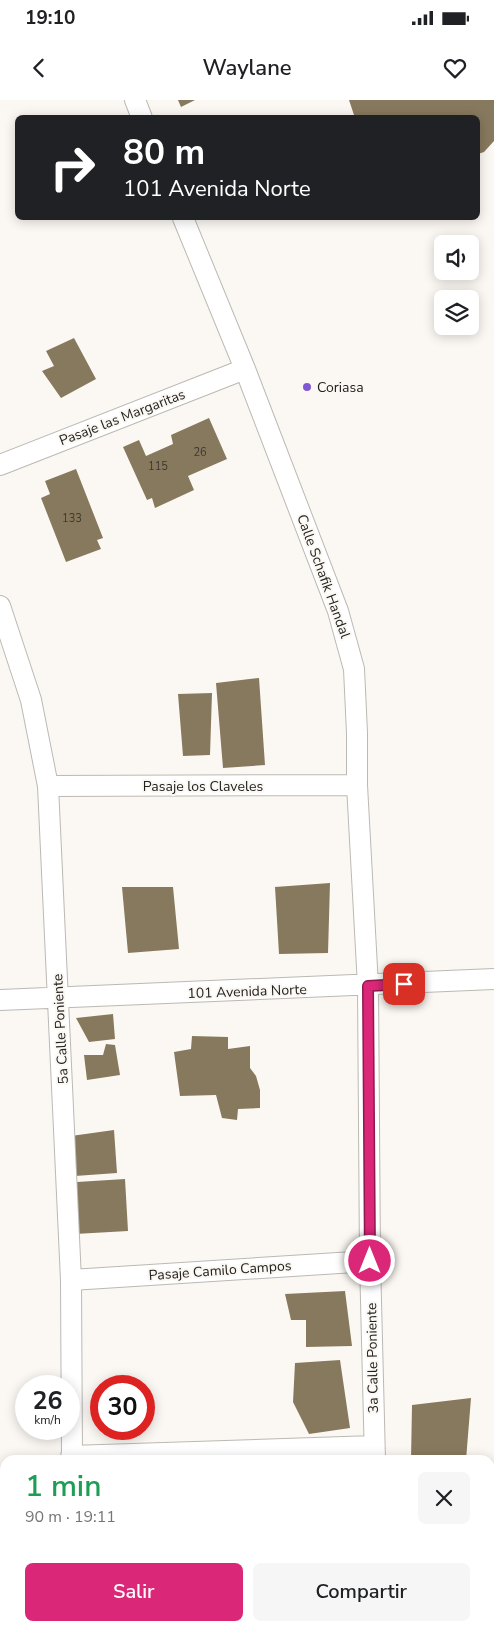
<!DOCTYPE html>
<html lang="es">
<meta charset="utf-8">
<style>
:root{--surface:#fff;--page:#f6f6f6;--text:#202124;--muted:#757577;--accent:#db2777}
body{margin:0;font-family:"Nunito Sans",sans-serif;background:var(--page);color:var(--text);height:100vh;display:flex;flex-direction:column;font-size:19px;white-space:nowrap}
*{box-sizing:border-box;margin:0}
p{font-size:16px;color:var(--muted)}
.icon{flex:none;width:28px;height:28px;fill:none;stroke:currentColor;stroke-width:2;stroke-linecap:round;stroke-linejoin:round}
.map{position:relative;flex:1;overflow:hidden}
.sheet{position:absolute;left:0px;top:1355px;width:495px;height:176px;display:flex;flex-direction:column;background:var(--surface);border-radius:15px 15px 0 0;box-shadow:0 2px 12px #0003}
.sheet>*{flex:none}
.top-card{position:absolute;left:15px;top:15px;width:465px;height:105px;border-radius:8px;box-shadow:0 2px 12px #0003;background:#202124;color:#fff;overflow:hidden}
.buttons{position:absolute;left:434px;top:135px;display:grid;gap:10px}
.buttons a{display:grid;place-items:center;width:45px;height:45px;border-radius:8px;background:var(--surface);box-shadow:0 2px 12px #0003;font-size:25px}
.speed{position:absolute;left:15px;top:1275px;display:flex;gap:10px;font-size:25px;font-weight:700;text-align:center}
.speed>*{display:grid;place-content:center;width:65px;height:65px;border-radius:50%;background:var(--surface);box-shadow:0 2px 12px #0003;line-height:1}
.speed small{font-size:12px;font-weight:400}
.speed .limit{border:8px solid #d22;background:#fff;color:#111}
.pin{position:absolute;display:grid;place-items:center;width:42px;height:42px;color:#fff;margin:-21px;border-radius:10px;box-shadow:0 2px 8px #0006}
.me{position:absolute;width:55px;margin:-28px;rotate:0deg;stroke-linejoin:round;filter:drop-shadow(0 0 4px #0008)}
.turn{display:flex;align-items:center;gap:18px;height:105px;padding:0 25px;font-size:22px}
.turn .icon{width:65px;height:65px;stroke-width:2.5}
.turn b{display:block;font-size:35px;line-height:42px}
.round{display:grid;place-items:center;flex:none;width:52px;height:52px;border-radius:8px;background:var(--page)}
.overview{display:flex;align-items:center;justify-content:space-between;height:85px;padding:0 25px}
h1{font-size:30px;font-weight:600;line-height:38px;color:#1e9e55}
.action{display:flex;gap:10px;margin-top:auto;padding:10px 25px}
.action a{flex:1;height:58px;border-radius:8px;background:var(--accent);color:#fff;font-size:20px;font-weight:600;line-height:58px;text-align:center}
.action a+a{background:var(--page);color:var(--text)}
.status{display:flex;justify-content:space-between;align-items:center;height:35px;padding:0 25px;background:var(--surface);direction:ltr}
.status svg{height:14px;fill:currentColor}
header{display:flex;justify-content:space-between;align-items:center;height:65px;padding:0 25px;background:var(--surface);font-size:22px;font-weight:600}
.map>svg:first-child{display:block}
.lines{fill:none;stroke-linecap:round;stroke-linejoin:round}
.stream{stroke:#b2a386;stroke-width:7}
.building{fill:#87795d}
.minor-casing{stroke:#bcb9b4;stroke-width:22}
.minor{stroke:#fff;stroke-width:20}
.route-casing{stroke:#8e194d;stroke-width:12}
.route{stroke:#db2777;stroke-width:9}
.poi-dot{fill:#8058d2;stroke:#fbf8f3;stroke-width:2}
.labels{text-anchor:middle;stroke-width:4;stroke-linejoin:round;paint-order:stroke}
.number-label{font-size:11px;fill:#3c382f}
.poi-label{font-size:14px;fill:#232220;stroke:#fbf8f3;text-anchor:start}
.street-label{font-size:14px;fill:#232220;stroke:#fbf8f3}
</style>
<div class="status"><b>19:10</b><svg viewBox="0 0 49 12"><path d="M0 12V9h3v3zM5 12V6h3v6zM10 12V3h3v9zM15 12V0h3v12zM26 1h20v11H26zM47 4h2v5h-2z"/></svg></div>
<header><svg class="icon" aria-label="back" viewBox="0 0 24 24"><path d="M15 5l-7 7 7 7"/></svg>Waylane<svg class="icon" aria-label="heart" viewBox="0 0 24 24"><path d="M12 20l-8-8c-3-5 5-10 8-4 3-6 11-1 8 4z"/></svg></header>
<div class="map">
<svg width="494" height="1531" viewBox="0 0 494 1531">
<rect width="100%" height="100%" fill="#fbf8f3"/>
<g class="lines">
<path class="stream" d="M490 1459 494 1457"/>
</g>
<path class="building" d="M178 0H195L181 7Z
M349 0H494V41L484 52 478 54V18H355Z
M74 238 96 279 61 298 42 271 54 266 46 251Z
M209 318 227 359 188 376 194 390 155 408 152 398 147 400 123 347 139 340 146 356 173 344 171 335Z
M76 369 103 438 97 440 101 449 66 462 41 398 50 394 45 381Z
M259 578 265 665 223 668 216 583Z
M212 593 210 655 183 656 178 594Z
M330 783 328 853 279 854 275 787Z
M122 787H173L179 849 128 853Z
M113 914 115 939 89 942 76 918Z
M192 936 228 937V949L250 946V968L256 976 260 990V1008L238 1009 237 1020 222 1018 216 995 180 996 174 952 191 949Z
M106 944 115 945 120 975 87 980 84 955H103Z
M114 1030 117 1073 75 1076 71 1036Z
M125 1079 128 1131 75 1134 77 1082Z
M345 1191 352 1246 306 1247V1220H291L285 1194Z
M340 1260 350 1328 309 1334 293 1302 295 1263Z
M471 1298 466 1360H411L412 1305Z
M0 1526H17V1531H0Z"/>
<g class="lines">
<defs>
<path id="minor" d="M135 0 142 18
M183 118 245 269 338 511 354 569 357 633V685L368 886 370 1161 375 1360
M0 365 245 269
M0 506 31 600 48 686 71 1180 72 1360
M48 686 357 685
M0 900 494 879
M71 1180 370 1161
M71 1356 374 1346
M78 1526V1531
M320 1531 325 1526"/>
</defs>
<use href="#minor" class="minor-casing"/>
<use href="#minor" class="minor"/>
</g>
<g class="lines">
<defs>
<path id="route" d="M370 1161 368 886 404 884"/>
</defs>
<use href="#route" class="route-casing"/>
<use href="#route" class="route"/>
</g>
<circle class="poi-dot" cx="307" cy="287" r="5"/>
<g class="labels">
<g class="number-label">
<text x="200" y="356">26</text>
<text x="158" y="370">115</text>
<text x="72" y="422">133</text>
</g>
<g class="poi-label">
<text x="317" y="292">Coriasa</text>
</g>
<g class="street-label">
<text transform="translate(122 317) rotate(-21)" y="5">Pasaje las Margaritas</text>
<text transform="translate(324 476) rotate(70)" y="5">Calle Schafik Handal</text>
<text x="203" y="691">Pasaje los Claveles</text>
<text transform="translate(247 891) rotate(-2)" y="5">101 Avenida Norte</text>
<text transform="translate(60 929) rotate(-93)" y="5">5a Calle Poniente</text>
<text transform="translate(220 1170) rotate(-4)" y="5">Pasaje Camilo Campos</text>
<text transform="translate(372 1258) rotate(-91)" y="5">3a Calle Poniente</text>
</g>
</g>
</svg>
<div class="buttons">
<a><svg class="icon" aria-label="sound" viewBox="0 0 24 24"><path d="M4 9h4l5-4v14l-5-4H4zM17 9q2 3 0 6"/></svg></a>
<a><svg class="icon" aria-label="layers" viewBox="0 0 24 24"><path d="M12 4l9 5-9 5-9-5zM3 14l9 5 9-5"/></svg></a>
</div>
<div class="speed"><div>26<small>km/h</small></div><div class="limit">30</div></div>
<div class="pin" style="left:404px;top:884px;background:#d93025"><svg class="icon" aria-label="arrive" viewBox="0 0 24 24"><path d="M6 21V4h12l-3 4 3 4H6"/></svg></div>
<svg class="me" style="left:370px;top:1161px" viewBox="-20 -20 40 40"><circle r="17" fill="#db2777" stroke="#fff" stroke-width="3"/><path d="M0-11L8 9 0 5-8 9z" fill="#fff"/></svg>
<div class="top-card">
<div class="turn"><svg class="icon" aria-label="right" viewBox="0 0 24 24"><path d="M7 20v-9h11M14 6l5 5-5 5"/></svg><div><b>80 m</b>101 Avenida Norte</div></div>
</div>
<section class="sheet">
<div class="overview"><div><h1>1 min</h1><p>90 m · 19:11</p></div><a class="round"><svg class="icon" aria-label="close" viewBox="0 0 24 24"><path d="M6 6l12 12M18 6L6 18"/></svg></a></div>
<div class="action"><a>Salir</a><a>Compartir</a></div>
</section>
</div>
